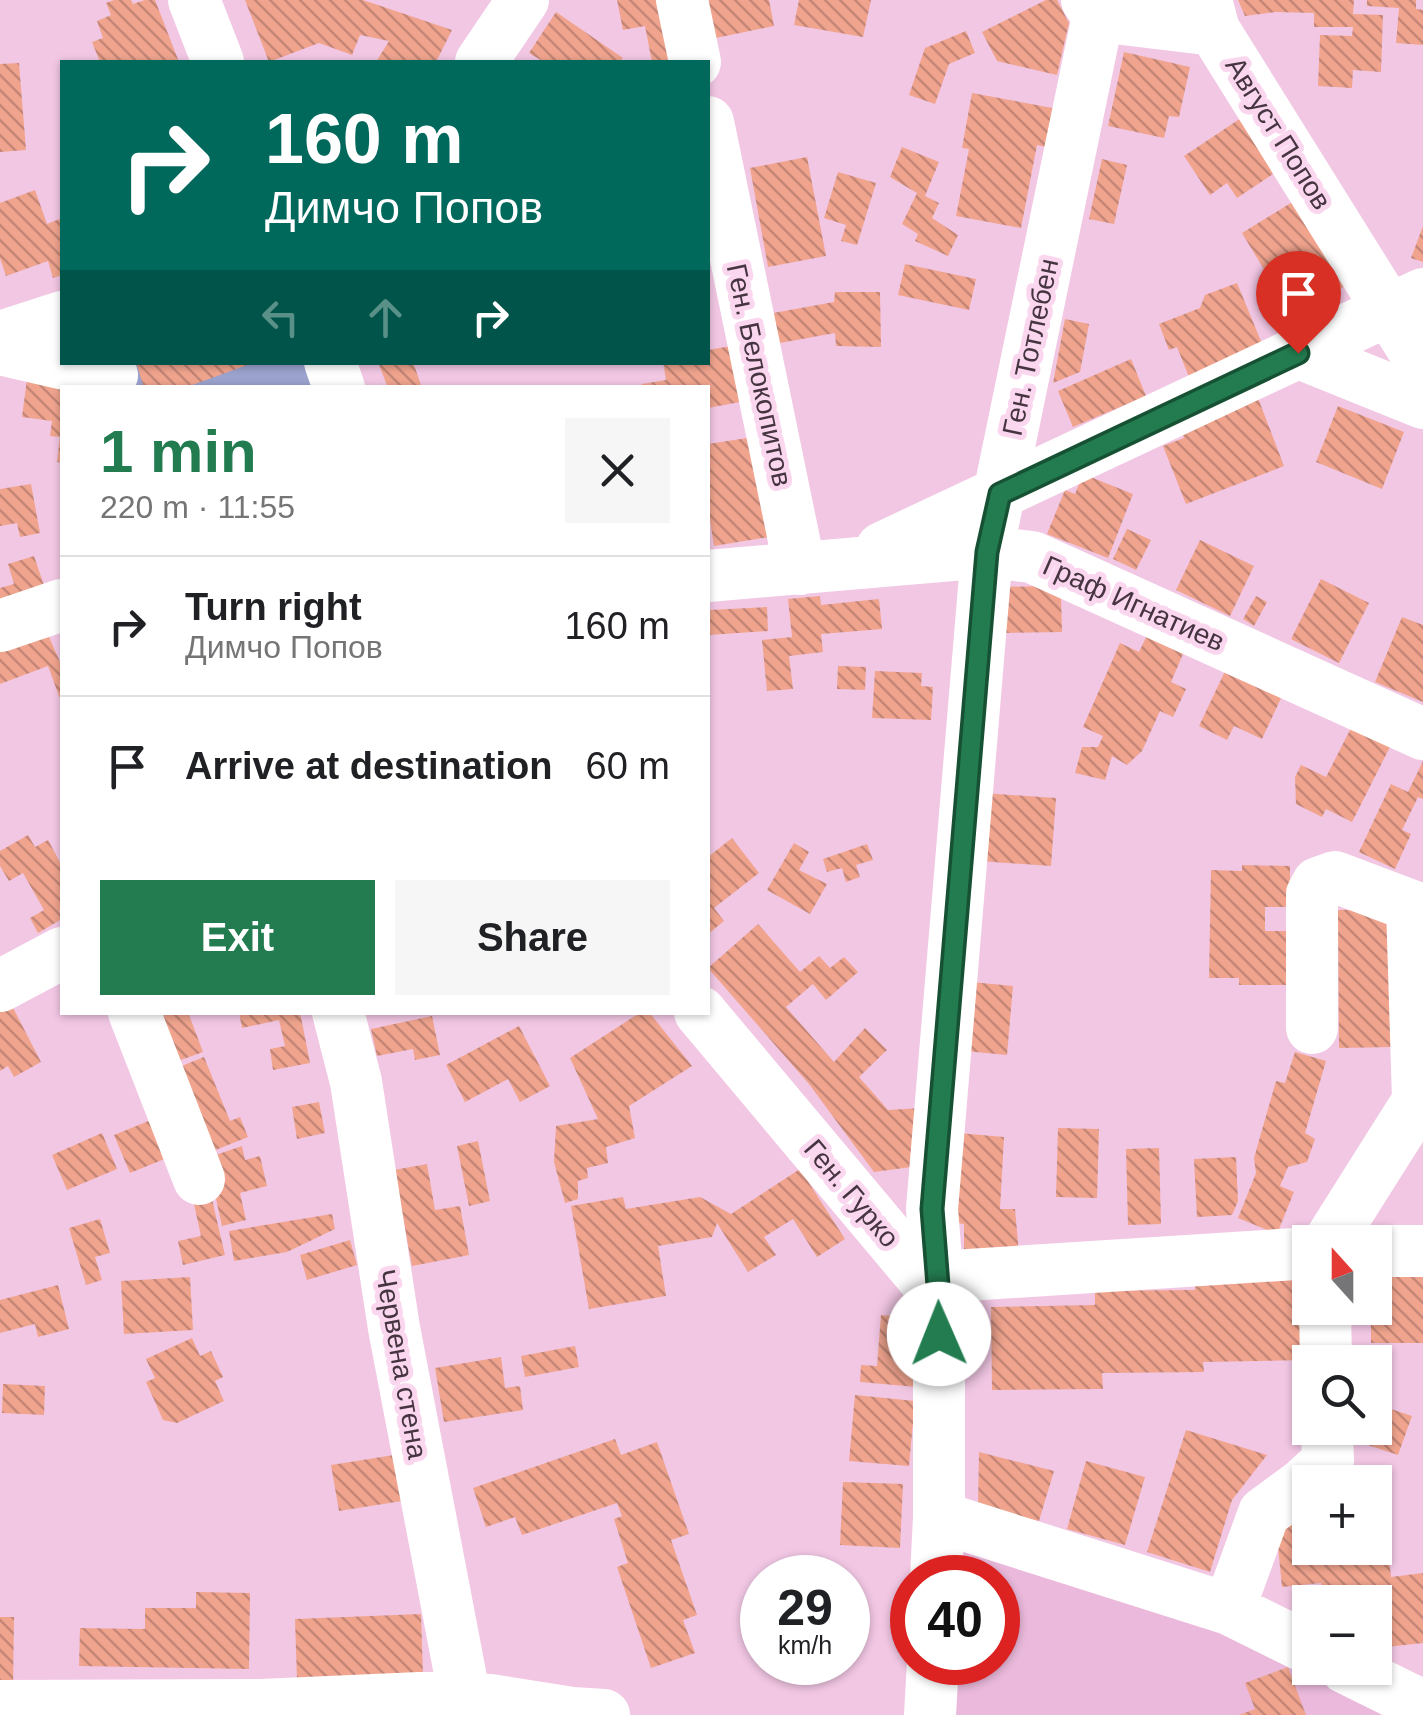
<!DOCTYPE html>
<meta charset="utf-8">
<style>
:root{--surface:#fff;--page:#f6f6f6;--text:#202124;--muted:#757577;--line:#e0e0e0;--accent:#237c50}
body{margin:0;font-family:Helvetica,sans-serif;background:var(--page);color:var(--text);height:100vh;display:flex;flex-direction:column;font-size:38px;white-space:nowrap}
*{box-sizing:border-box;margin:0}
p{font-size:32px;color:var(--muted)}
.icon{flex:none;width:55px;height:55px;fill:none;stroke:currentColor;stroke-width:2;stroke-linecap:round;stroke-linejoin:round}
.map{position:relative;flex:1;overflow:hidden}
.side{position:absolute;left:60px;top:385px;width:650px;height:630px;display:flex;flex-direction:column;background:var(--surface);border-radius:0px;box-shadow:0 2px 8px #0004}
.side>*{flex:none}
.hud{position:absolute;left:60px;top:60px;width:650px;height:305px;border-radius:0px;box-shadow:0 2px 8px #0004;background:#00695c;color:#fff;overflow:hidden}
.needle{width:65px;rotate:339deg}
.tools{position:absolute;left:1292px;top:1225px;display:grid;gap:20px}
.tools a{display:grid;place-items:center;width:100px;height:100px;border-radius:0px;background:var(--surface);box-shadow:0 2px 8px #0004;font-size:50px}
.speed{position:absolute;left:740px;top:1555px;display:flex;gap:20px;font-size:50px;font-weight:700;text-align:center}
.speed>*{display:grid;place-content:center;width:130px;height:130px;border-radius:50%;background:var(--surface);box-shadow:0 2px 8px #0004;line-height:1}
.speed small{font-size:25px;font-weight:400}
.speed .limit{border:15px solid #d22;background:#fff;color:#111}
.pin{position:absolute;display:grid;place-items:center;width:85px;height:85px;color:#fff;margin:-102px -42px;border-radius:50% 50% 50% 0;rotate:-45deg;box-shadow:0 0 10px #0007}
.pin .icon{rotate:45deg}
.me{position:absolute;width:110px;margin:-55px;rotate:359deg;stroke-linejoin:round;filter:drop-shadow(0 0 8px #0008)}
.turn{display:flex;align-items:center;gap:35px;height:210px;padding:0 40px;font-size:45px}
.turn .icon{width:130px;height:130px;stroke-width:2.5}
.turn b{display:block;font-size:70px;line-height:85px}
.lanes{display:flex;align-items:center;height:95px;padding:0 40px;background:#0003;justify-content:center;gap:50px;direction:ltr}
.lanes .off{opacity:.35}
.round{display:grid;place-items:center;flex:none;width:105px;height:105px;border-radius:0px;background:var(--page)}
.head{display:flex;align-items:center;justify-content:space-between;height:170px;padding:0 40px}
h1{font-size:60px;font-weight:800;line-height:75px;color:var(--accent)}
.action{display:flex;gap:20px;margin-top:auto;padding:20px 40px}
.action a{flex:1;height:115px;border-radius:0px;background:var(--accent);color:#fff;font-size:40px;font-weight:800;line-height:115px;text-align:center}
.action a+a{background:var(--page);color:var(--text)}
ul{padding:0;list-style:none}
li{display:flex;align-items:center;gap:30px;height:140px;padding:0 40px;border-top:2px solid var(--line)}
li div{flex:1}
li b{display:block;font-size:38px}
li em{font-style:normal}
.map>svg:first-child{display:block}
.built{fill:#eab9db}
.green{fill:#9ba2ce}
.building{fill:url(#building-back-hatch)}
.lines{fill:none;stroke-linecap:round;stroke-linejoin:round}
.minor{stroke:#fff;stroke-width:52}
.route-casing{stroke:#175134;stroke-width:25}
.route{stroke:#237c50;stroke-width:18}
.labels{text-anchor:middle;stroke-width:10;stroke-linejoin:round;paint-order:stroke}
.street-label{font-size:28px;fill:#463541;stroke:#fad7ef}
</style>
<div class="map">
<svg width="1423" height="1715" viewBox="0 0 1423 1715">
<defs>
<pattern id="building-back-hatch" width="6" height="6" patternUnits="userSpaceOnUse" patternTransform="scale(2.5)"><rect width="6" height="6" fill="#f0a48e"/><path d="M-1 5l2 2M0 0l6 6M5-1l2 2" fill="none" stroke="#c48676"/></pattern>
</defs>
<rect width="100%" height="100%" fill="#f2c7e4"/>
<path class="built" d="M939 1517 1229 1609 1423 1715H933L934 1663 998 1662V1578L937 1577Z"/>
<path class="green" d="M107 363H330L339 387H117Z"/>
<path class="building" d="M114 0H131L133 4 145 0H155L179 62H100L92 42 103 38 97 21 111 15 106 3Z
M245 0H363L452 30 436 62H376L389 41 360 35 352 55 319 43 269 62Z
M617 0H663L673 62H652L645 26 623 30Z
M704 0H769L774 26 711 39Z
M799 0H871L863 37 794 25Z
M1046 0H1057L1069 23 1057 75 997 61 982 32Z
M1238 0H1354L1353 14 1383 15 1381 72 1353 70 1352 88 1318 86 1320 35 1352 36 1353 27H1314V13L1276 12 1245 16Z
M1367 0H1416V9L1423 10V45L1396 43 1399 8 1367 6Z
M556 12 623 58 619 62H544L529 53Z
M966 31 975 53 949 64 935 104 909 95 925 48Z
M1124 52 1190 67 1179 117 1169 116 1164 138 1108 126Z
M19 63 26 150 0 152V64Z
M972 93 1058 109 1050 148 1037 145 1021 228 956 216 969 149 962 148Z
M1241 118 1276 172 1237 198 1227 183 1210 195 1184 156Z
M902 147 939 162 925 196 939 203 932 218 958 235 948 256 915 241 918 234 902 224 917 193 890 177Z
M807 157 826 256 768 267 750 168Z
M1102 159 1127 165 1114 224 1089 219Z
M838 172 876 183 857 245 841 241 846 225 824 218Z
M35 190 47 224 62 218V275L53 278 48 261 6 276 0 258V203Z
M1294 201 1345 286 1287 321 1271 294 1277 291 1242 233Z
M1423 226V262L1411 258Z
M905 264 976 279 969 310 898 295Z
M1237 283 1263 346 1189 377 1177 347 1169 350 1159 324 1200 308 1205 295Z
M835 292H880L881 347 836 346 835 333 780 343 773 313 834 302Z
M1065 319 1089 324 1080 372 1053 383Z
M731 346 740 402 708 408V388H642V384L666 380 663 362H708V350Z
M1131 359 1146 396 1073 427 1058 391Z
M136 362H253V363L184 388H144Z
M378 362H413L422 388H388Z
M27 379 62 388V463L57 462 60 437 50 436 52 421 22 417Z
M1258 398 1284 466 1186 504 1163 446 1184 438 1180 428Z
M1338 406 1404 432 1382 489 1316 462Z
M760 436 775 536 714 546 708 507V444Z
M1083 474 1133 494 1108 558 1047 534 1065 490 1075 494Z
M31 484 40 533 20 537 17 523 0 526V489Z
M1127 529 1151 540 1136 570 1113 559Z
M1200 540 1254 566 1230 616 1176 590Z
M34 556 50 603 0 620V588L14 584 8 564Z
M1321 579 1369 603 1339 663 1291 639Z
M1044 586 1061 597 1062 632 1001 633 1000 587Z
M820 596 821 605 879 599 882 629 821 634 823 652 789 656 793 689 767 691 762 640 792 637 788 599Z
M1256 596 1267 602 1254 626 1243 619Z
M767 607 768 631 708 635 709 610Z
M1402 617 1423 625V702L1375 682Z
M43 623 60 662 62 661V704L48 666 0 684V637Z
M1149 631 1186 647 1171 682 1186 689 1173 717 1160 711 1142 751 1127 765 1112 756 1105 780 1075 773 1082 747H1098L1103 736 1083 727 1120 643 1139 652Z
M838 666 866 667 865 690 837 689Z
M1227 667 1283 694 1262 739 1234 726 1227 740 1199 726Z
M875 671 922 673 921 686 933 687 931 720 872 718Z
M1351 728 1390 747 1352 822 1326 809 1322 817 1296 804 1295 777 1301 765 1326 777Z
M1423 761V799L1418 797 1402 830 1411 834 1395 869 1359 852 1391 784 1408 792Z
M983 793 1056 798 1051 866 978 861Z
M28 835 35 847 48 840 62 866V909L59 911 62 919 38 933 30 918 44 910 23 873 9 881 0 866V851Z
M732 838 759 873 714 908 724 921 708 934V857Z
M794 843 809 852 799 870 827 884 810 914 767 890Z
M867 844 873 860 856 865 860 877 846 882 842 868 827 872 823 859Z
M1242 865 1290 866V907H1265V931H1287L1286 985H1239V978H1209L1211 870 1242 871Z
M1393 909 1394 1047 1339 1048 1338 910Z
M758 924 800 972 819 956 830 968 844 957 858 972 826 1000 813 984 786 1007 834 1062 865 1028 887 1050 859 1077 888 1110 922 1108 919 1166 874 1172 809 1084 708 968Z
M971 982 1013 986 1007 1055 965 1051Z
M9 1000 41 1062 14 1077 8 1066 0 1071V1005Z
M147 1012H188L203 1052 167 1065Z
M239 1012H300L310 1063 273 1070 270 1049 285 1046 279 1020 242 1028Z
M641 1012H649L692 1066 629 1106 635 1138 606 1147 608 1163 587 1168 588 1178 578 1181V1199L565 1203 554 1162 556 1126 598 1119 570 1058Z
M432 1016 440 1055 415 1060 413 1049 377 1056 371 1029Z
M519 1026 550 1086 520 1102 508 1079 465 1102 446 1065Z
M1295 1052 1326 1061 1305 1133 1315 1139 1307 1162 1288 1167 1280 1186 1294 1192 1277 1234 1238 1218 1256 1173 1254 1158 1276 1081 1285 1083Z
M204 1057 230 1121 240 1117 248 1137 203 1155 169 1071Z
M319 1102 325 1133 297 1139 292 1107Z
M156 1118 172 1156 130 1173 114 1135Z
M1058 1128 1099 1129 1097 1198 1056 1197Z
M102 1133 117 1169 67 1190 52 1155Z
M958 1133 1004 1137 1000 1209H1015L1019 1254 964 1255V1224L951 1222Z
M478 1141 490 1201 469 1206 457 1146Z
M242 1146 245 1160 260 1156 267 1186 240 1193 246 1220 222 1226 207 1158Z
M1159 1148 1161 1224 1128 1225 1126 1149Z
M1236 1157 1238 1201 1232 1215 1197 1217 1194 1159Z
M427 1164 435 1210 460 1206 469 1255 412 1266 394 1170Z
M800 1169 845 1239 817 1257 793 1219 764 1237 776 1255 748 1272 717 1223 712 1237 658 1246 666 1296 589 1309 571 1206 623 1197 626 1209 700 1197 731 1214Z
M210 1191 225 1255 183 1265 178 1241 201 1236 192 1195Z
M332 1214 335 1229 287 1252 234 1261 229 1231Z
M100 1219 110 1253 95 1257 102 1280 86 1285 69 1228Z
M350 1240 357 1265 307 1280 300 1255Z
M1375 1270H1423V1343H1371V1308H1375Z
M190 1277 193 1330 124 1334 121 1281Z
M1305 1278 1306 1360 1203 1362 1204 1372 1102 1373 1103 1389 992 1390 991 1307 1095 1305V1291L1195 1290V1280Z
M58 1285 69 1329 38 1337 35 1324 0 1333V1300Z
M881 1315 924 1319 917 1387 860 1382 861 1365 877 1366Z
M192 1338 200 1356 211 1351 223 1377 215 1381 224 1401 177 1423 163 1420 146 1382 155 1378 146 1359Z
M575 1346 579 1367 525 1377 521 1356Z
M501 1357 505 1388 520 1386 523 1410 444 1422 435 1368Z
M3 1384 45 1386 44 1415 2 1413Z
M855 1395 915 1401 909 1466 849 1461Z
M1376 1404 1412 1416 1398 1455 1362 1443 1368 1428H1375Z
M1186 1430 1267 1455 1232 1500 1210 1572 1147 1552Z
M615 1439 621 1455 657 1442 689 1534 671 1540 697 1615 683 1620 695 1653 651 1668 617 1567 628 1563 614 1519 622 1516 617 1503 522 1535 515 1517 486 1527 473 1488Z
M979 1452 1054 1471 1039 1521 978 1506Z
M394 1455 402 1501 339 1511 331 1465Z
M1086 1461 1145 1477 1125 1545 1067 1529Z
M843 1482 903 1484 900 1548 840 1545Z
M1310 1523V1548H1340V1552L1388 1547 1391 1577 1423 1573V1643L1386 1647 1383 1615 1375 1616V1602H1323L1321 1583 1282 1587 1276 1526Z
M196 1592 250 1593 249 1669 79 1666 80 1628 145 1629V1608H196Z
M421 1614 423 1675 297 1680 295 1619Z
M0 1617H14L13 1687H0Z
M1288 1667 1306 1715H1239L1255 1709 1245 1683Z"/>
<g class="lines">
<path class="minor" d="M194 0 218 62
M682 0 695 62
M1105 0 1098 16 1214 30
M1206 0 1214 30 1423 365
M481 62 523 0
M708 122 800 569
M0 337 62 317
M0 349 112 375
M1299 353 1423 403
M330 362 339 388
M882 548 1423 294
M708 576 987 552 1032 557 1423 734
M0 626 62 605
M0 986 62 953
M134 1012 199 1179
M338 1012 356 1082 394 1328 468 1715
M700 1012 939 1297V1517L936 1578
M1312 1028V894L1318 883 1335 877 1412 906 1418 1100
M1329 1242 1423 1093
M1375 1251H1423
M937 1277 1310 1253
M939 1297 932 1209 987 552 1098 16 1087 0
M1325 1308 1326 1362
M939 1517 1229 1609 1310 1649
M1229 1609 1264 1513 1302 1485 1328 1461 1327 1428
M1346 1668 1423 1706
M0 1706 261 1705 465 1696 572 1713 604 1715
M930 1715 933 1662"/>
</g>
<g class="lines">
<defs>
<path id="route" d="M939 1334V1298L932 1209 987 552 1000 494 1298 353"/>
</defs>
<use href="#route" class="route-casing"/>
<use href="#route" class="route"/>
</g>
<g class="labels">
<g class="street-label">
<text transform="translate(1279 133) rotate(58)" y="10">Август Попов</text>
<text transform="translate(1030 347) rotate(-78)" y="10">Ген. Тотлебен</text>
<text transform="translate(760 375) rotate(78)" y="10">Ген. Белокопитов</text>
<text transform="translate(1134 603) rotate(24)" y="10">Граф Игнатиев</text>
<text transform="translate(852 1193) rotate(50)" y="10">Ген. Гурко</text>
<text transform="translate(402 1364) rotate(80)" y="10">Червена стена</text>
</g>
</g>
</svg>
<div class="tools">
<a><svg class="needle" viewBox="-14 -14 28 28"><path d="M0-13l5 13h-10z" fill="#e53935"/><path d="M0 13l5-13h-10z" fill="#757577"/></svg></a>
<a><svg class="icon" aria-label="search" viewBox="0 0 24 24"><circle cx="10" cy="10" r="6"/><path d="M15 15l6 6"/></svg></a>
<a>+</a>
<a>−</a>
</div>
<div class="speed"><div>29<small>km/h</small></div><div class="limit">40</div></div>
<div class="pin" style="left:1298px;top:353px;background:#d93025"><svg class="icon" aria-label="arrive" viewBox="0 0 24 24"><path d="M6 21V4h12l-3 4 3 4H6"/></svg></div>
<svg class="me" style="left:939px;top:1334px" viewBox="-20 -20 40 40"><circle r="19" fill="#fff"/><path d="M0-13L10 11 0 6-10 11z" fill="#237c50"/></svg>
<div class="hud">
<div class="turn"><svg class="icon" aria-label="right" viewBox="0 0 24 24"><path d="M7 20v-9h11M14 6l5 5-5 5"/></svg><div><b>160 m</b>Димчо Попов</div></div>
<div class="lanes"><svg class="icon off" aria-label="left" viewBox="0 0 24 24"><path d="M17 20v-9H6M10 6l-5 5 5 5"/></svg><svg class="icon off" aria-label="ahead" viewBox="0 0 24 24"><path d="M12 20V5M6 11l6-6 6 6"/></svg><svg class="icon" aria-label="right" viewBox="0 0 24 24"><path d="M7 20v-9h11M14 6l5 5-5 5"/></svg></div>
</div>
<section class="side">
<div class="head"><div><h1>1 min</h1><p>220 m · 11:55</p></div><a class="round"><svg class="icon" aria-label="close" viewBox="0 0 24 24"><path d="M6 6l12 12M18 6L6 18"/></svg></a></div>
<ul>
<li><svg class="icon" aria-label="right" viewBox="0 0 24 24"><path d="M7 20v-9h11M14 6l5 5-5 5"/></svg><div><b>Turn right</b><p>Димчо Попов</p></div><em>160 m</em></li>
<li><svg class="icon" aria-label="arrive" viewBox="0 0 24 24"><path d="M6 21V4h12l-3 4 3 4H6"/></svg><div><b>Arrive at destination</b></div><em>60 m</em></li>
</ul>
<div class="action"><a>Exit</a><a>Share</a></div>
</section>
</div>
